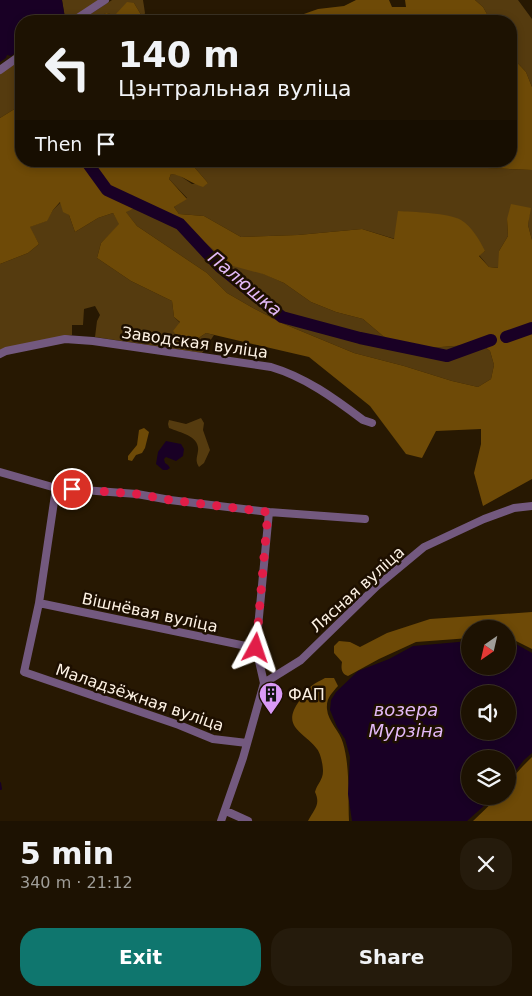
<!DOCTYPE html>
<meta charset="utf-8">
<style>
:root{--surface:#1d1202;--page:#251b0c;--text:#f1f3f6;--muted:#a09e99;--line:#3b3224;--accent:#0f766e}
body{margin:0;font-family:"DejaVu Sans",sans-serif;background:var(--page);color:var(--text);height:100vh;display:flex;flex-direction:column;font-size:19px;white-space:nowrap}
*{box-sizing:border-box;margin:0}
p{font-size:16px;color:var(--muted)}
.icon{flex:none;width:28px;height:28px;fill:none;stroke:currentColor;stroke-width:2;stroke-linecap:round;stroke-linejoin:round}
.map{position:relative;height:821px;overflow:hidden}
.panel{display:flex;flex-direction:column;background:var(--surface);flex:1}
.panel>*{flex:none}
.banner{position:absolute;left:15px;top:15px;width:502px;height:152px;border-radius:20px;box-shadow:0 2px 8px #0003,0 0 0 1px var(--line);background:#1d1202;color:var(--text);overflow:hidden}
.needle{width:32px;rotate:214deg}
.tools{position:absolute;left:461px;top:620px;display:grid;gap:10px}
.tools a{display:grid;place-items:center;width:55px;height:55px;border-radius:50%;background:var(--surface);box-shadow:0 2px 8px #0003,0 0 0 1px var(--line);font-size:25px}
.pin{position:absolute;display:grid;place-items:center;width:42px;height:42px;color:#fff;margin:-21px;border:2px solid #fff;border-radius:50%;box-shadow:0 1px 5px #0007}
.me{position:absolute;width:55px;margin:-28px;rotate:5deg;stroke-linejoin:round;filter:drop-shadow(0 0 4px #0008)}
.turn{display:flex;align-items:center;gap:18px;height:105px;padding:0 20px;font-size:22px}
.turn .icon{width:65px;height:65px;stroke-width:2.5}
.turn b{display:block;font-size:35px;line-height:42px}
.then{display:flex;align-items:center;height:48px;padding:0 20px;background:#0003;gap:10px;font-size:19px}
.round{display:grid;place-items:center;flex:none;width:52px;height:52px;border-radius:20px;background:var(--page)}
.overview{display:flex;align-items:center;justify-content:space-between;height:85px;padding:0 20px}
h1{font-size:30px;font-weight:700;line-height:38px}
.action{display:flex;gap:10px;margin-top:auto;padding:10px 20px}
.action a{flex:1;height:58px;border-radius:20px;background:var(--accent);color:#fff;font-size:20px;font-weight:700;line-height:58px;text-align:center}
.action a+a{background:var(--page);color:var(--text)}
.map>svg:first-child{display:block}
.green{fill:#553b0f}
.forest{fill:#6e4a07;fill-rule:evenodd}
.water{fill:#190025;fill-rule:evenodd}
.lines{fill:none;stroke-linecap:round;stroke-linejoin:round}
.stream{stroke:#190025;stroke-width:2}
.river{stroke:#190025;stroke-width:12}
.street{stroke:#73597f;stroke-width:8}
.route{stroke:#e11d48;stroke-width:9;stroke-dasharray:0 16.2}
.labels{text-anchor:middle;stroke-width:5;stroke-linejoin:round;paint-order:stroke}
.street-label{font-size:16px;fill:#fef3e5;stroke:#1d0f00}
.poi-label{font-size:16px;fill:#fef3e5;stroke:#1d0f00;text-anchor:start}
.water-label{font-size:18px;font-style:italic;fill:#e3b9f7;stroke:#1d0f00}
</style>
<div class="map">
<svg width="532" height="821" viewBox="0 0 532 821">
<rect width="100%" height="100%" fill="#271802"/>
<path class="green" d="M62 0H99L68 21 65 18Z
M112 0H143L145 13 143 18 134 3 115 15 106 13 94 21H80Z
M475 0H518L532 19V87L526 72 511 56V21H491L483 7Z
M21 59V67L18 70 21 79V105L0 118V74Z
M189 161H336V164L443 166 532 170V240L528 225 530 208 507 219 508 236 499 251V268L489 267 479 255 485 251 395 239 362 229 298 235 241 237 204 216 179 214 174 207 187 198 169 179 171 174 179 175 192 184 208 183Z
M61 202 69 215 75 232 98 218 113 213 120 224 101 243 97 258 131 281 172 301 174 317 197 339 206 333 214 335 202 353 95 337 97 321 100 315 95 306 84 309 83 325H72V335L0 350V264L28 253 39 244 29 227 46 221 53 210Z
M133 209 178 220 200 237 219 254 284 283 311 302 336 312 363 319 383 336 428 348 481 344 490 351 494 365 491 379 478 387 452 381 404 366 354 353 284 324 253 308 227 293 207 273 137 226 125 211Z
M201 418 204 423 203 430 210 450 204 463 199 467C195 461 197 458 198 451 200 436 181 433 169 428L168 424 169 420 186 424Z"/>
<path class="forest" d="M356 0H389L392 7H406L405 0H475L483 7 491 21H284L318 9 344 6Z
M127 2 134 3 143 18V21H94L106 13 115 15Z
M511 56 526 72 532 87V170L443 166 336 164V161H511Z
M21 105V161H189L208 183 203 187C191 184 183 175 171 174L169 179 187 199 174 207 179 214 204 216 241 237 298 235 362 229 394 239 398 211C412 212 450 213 461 220 472 227 479 239 485 251L479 256 489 267 498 268 499 251 508 236 507 219 511 204 531 208 528 225 532 240V479L483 506 474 473 481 444V429L436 431 422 458 406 454 370 406 309 357 206 333 197 339 181 340 173 331 180 322 174 317 172 301 131 281 97 258 101 243 119 224 113 213 98 218 75 232 69 215 63 212 60 202 53 210 47 221 30 227 39 244 28 253 0 264V118ZM133 209 178 220 233 266 263 274 284 283 311 302 336 312 363 319 383 336 404 347 428 348 481 344 490 351 494 365 491 379 478 387 452 381 404 366 354 353 284 324 253 308 227 293 207 273 137 226 126 212Z
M144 428 149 432 145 448 142 453 136 455 132 461 128 460V456L137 445 139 430Z
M532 612V649L514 640H508V629H470V638L416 642 379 659 348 676C341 674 341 668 342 662L334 653V646L339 641 350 642 360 647 387 633 430 619Z
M325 678H334L338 686C332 693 326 698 327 709 328 722 340 731 343 743 350 766 348 797 349 821H308C314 809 321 805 315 792 317 784 323 780 323 771 323 766 321 754 317 749 303 731 280 727 300 700 310 686 310 686 325 678Z
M532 757V821H473L499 796H508C508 779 520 769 532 757Z"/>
<path class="water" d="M0 0H62L65 18 61 21H21V48L18 47V51L11 56 7 55 6 58 0 62Z
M166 441 181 444 184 449 183 456 176 461 166 457 164 459 165 463 168 465 170 468 167 470H163L156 464 158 452Z
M470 641V666H508V643L516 644 532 653V753L524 760 508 781V759H470V796H495L467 821H352L348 794 350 757 345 739 337 727 330 710 331 700 336 692 358 671 389 659 413 646ZM470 694H508V731H470Z"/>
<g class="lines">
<path class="stream" d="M0 783 1 789"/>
<path class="river" d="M86 161 107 190 180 224 219 266 282 317 360 338 447 356 491 340
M506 337 532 328"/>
<path class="street" d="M73 21 105 0
M0 70 21 55
M0 354 6 351 65 339 93 341 271 367C305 377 334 398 363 420L372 423
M0 472 56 488 137 494 170 500 269 512 256 648 264 683 243 758 221 821
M56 488 39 603 24 672 179 725 213 739 247 743
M269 512 365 519
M39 603 256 648
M264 683 301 660 377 586 424 547 484 519 514 508 532 506
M226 811 248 821"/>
</g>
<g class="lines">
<path class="route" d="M72 489 137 494 170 500 268 512 256 648"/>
</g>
<defs>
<symbol id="building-pin" viewBox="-11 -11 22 30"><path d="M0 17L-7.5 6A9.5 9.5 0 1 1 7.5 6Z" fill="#da9af7" stroke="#1d0f00"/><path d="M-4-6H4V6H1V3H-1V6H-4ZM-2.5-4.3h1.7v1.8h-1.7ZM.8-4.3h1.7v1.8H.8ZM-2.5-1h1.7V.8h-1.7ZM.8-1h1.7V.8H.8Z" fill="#111"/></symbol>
</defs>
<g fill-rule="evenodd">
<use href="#building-pin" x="257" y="680" width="28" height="38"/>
</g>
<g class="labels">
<g class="street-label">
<text transform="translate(195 342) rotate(8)" y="6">Заводская вуліца</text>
<text transform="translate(357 589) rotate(-42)" y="6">Лясная вуліца</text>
<text transform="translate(150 612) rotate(12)" y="6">Вішнёвая вуліца</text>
<text transform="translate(140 697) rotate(19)" y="6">Маладзёжная вуліца</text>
</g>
<g class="poi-label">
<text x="288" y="700">ФАП</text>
</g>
<g class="water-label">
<text transform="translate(245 284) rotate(40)" y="6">Палюшка</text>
<text x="406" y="716">возера<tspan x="406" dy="21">Мурзіна</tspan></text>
</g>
</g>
</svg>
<div class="tools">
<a><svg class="needle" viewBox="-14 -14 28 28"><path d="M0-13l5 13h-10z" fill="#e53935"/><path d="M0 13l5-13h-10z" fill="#a09e99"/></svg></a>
<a><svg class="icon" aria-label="sound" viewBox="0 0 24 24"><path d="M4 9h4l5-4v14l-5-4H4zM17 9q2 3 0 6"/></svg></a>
<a><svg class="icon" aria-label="layers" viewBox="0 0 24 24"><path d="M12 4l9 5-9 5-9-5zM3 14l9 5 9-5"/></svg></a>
</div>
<div class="pin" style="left:72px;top:489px;background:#d93025"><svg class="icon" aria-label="arrive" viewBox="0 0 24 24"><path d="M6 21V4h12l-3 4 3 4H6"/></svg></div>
<svg class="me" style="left:256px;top:648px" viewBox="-20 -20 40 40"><path d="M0-17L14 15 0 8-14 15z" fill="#e11d48" stroke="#fff" stroke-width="4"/></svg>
<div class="banner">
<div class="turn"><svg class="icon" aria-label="left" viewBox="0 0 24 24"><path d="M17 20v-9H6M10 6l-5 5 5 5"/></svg><div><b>140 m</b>Цэнтральная вуліца</div></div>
<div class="then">Then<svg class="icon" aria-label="arrive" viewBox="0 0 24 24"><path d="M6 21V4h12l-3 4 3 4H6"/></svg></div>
</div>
</div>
<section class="panel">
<div class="overview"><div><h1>5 min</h1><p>340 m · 21:12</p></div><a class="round"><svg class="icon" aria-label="close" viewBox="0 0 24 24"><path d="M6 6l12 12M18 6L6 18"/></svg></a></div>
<div class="action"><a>Exit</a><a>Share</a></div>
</section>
